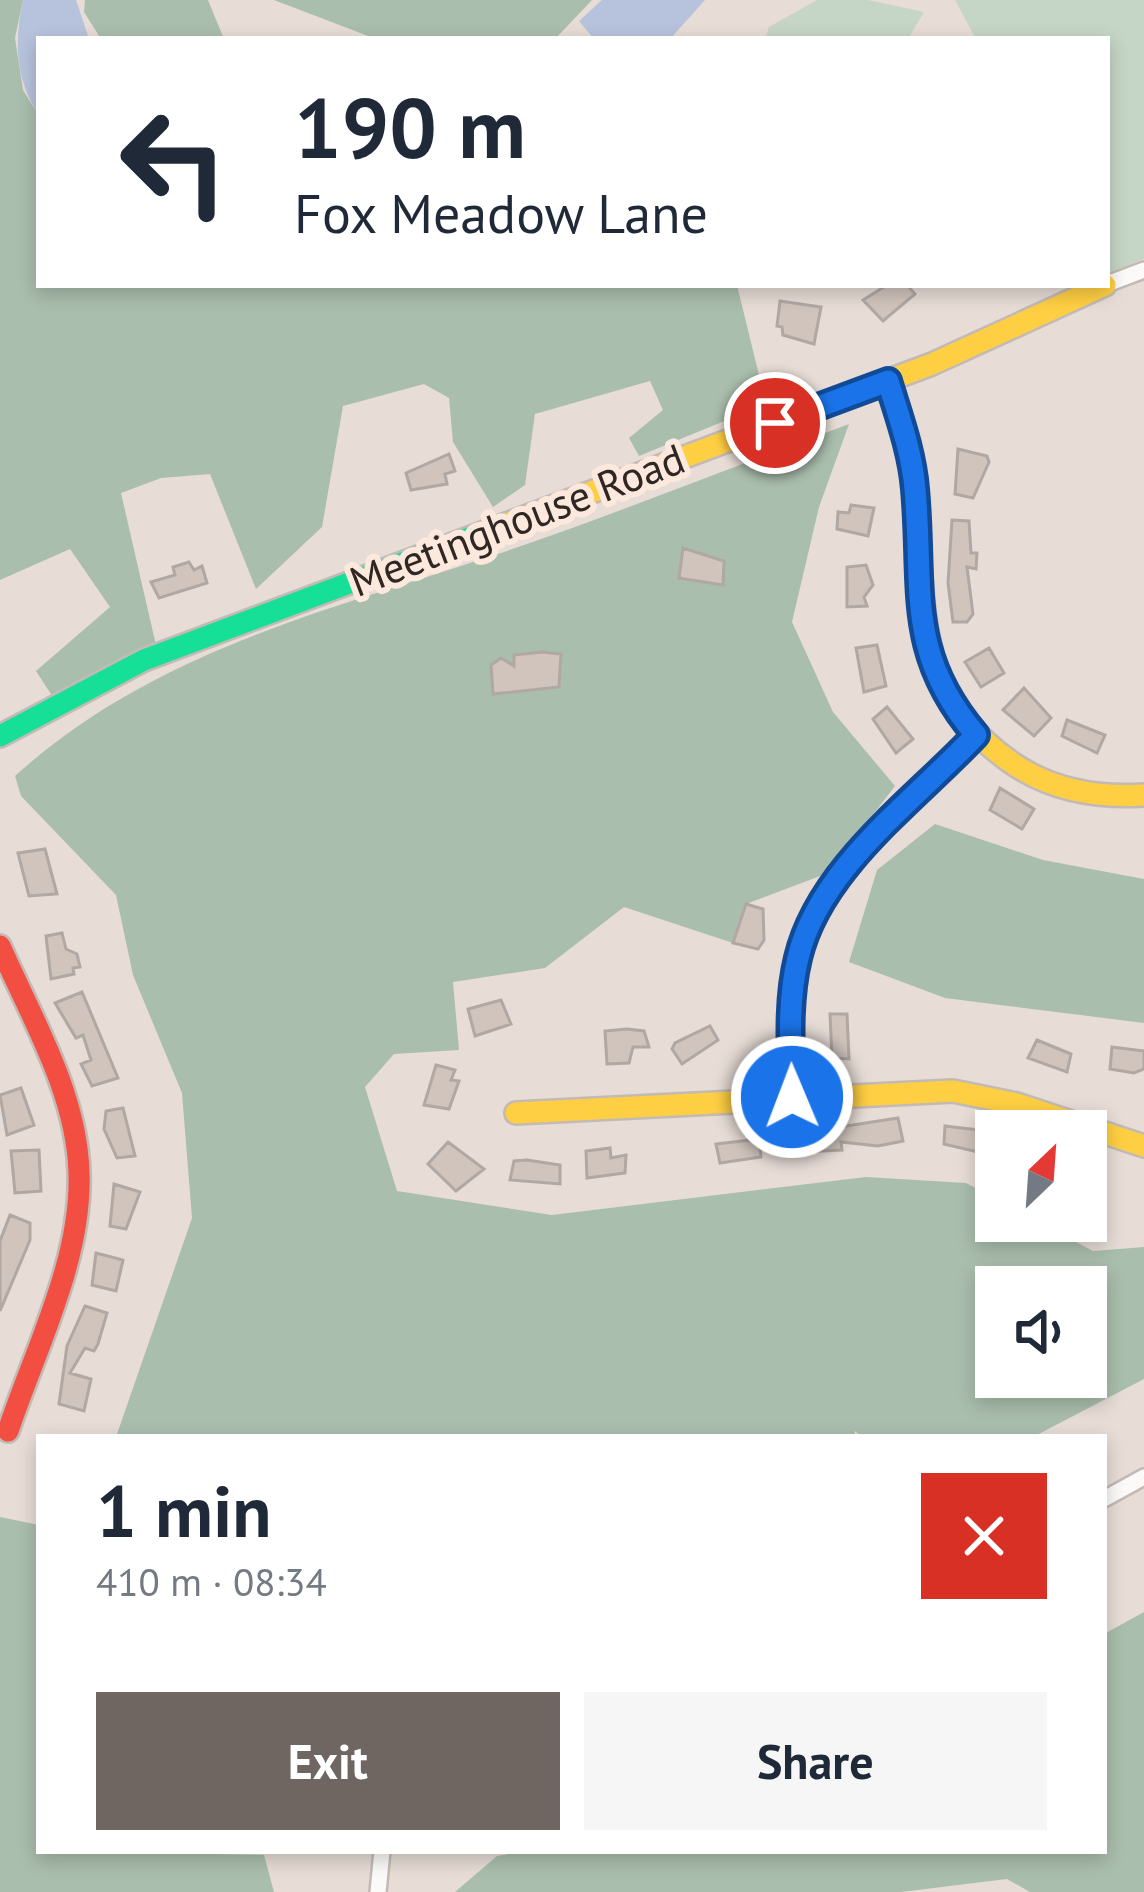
<!DOCTYPE html>
<meta charset="utf-8">
<style>
:root{--surface:#fff;--page:#f6f6f7;--text:#1f2937;--muted:#747a83;--accent:#6f6662}
body{margin:0;font-family:"PT Sans",sans-serif;background:var(--page);color:var(--text);height:100vh;display:flex;flex-direction:column;font-size:45px;white-space:nowrap}
*{box-sizing:border-box;margin:0}
p{font-size:39px;color:var(--muted)}
.icon{flex:none;width:66px;height:66px;fill:none;stroke:currentColor;stroke-width:2;stroke-linecap:round;stroke-linejoin:round}
.map{position:relative;flex:1;overflow:hidden}
.panel{position:absolute;left:36px;top:1434px;width:1071px;height:420px;display:flex;flex-direction:column;background:var(--surface);border-radius:0px;box-shadow:0 6px 18px #0003}
.panel>*{flex:none}
.guide{position:absolute;left:36px;top:36px;width:1074px;height:252px;border-radius:0px;box-shadow:0 6px 18px #0003;background:#fff;color:var(--text);overflow:hidden}
.needle{width:78px;rotate:25deg}
.fabs{position:absolute;left:975px;top:1110px;display:grid;gap:24px}
.fabs a{display:grid;place-items:center;width:132px;height:132px;border-radius:0px;background:var(--surface);box-shadow:0 6px 18px #0003;font-size:60px}
.pin{position:absolute;display:grid;place-items:center;width:102px;height:102px;color:#fff;margin:-51px;border:6px solid #fff;border-radius:50%;box-shadow:0 3px 12px #0007}
.me{position:absolute;width:132px;margin:-66px;rotate:359deg;stroke-linejoin:round;filter:drop-shadow(0 0 9px #0008)}
.turn{display:flex;align-items:center;gap:42px;height:252px;padding:0 60px;font-size:54px}
.turn .icon{width:156px;height:156px;stroke-width:2.5}
.turn b{display:block;font-size:84px;line-height:102px}
.round{display:grid;place-items:center;flex:none;width:126px;height:126px;border-radius:0px;background:var(--page)}
.overview{display:flex;align-items:center;justify-content:space-between;height:204px;padding:0 60px}
h1{font-size:72px;font-weight:800;line-height:90px}
.action{display:flex;gap:24px;margin-top:auto;padding:24px 60px}
.action a{flex:1;height:138px;border-radius:0px;background:var(--accent);color:#fff;font-size:48px;font-weight:800;line-height:138px;text-align:center}
.action a+a{background:var(--page);color:var(--text)}
.map>svg:first-child{display:block}
.green{fill:#c5d5c6}
.forest{fill:#aabead;fill-rule:evenodd}
.water{fill:#b7c2dc}
.building{fill:#d0c4bc;stroke:#b1a8a3;stroke-width:3}
.lines{fill:none;stroke-linecap:round;stroke-linejoin:round}
.street-casing{stroke:#c3bab5;stroke-width:20}
.fast-casing{stroke:#c3bab5;stroke-width:26}
.slow-casing{stroke:#c3bab5;stroke-width:26}
.jam-casing{stroke:#c3bab5;stroke-width:26}
.street{stroke:#fbfaf9;stroke-width:15}
.fast{stroke:#16e098;stroke-width:21}
.slow{stroke:#ffcf43;stroke-width:21}
.jam{stroke:#f24e42;stroke-width:21}
.route-casing{stroke:#114b97;stroke-width:30}
.route{stroke:#1a73e8;stroke-width:21}
.labels{text-anchor:middle;stroke-width:12;stroke-linejoin:round;paint-order:stroke}
.street-label{font-size:42px;fill:#2e2723;stroke:#fce8dc}
</style>
<div class="map">
<svg width="1144" height="1892" viewBox="0 0 1144 1892">
<rect width="100%" height="100%" fill="#e7dcd6"/>
<path class="green" d="M817 0H868L924 12 908 39H765L769 27Z
M955 0H1144V259L1107 274V39H976Z"/>
<path class="forest" d="M0 0H23L15 38 23 90 39 116V285H737L766 404 639 456 629 438 663 410 650 381 535 414 525 485 493 507 453 442 449 398 424 384 343 406 322 527 256 589 210 474 161 478 121 493 158 654 56 702 36 671 110 607 70 549 0 580Z
M85 0H208L224 39H101L84 12Z
M274 0H592L555 39H376Z
M849 424 819 507 792 622 833 712 895 786 828 873 746 904 733 943 624 907 545 968 453 982 459 1050 394 1054 365 1087 397 1191 552 1215 866 1177 966 1183 996 1199V1221H1037L1093 1251 1144 1247V1379L1033 1437H862L855 1431 854 1437H116L192 1218 182 1093 133 975 116 895 21 796 15 776C153 651 326 611 498 554 616 514 732 467 849 424ZM996 1287H1086V1377H996Z
M935 824 1043 860 1144 879V1023L945 998 849 962 877 870Z
M0 1517 39 1525V1851L264 1855 274 1892H0Z
M1144 1612V1892H1030L1007 1879 901 1892H455L497 1856 526 1851H1104V1634Z"/>
<path class="water" d="M23 0H76L89 39H39V116C15 78 14 43 23 0Z
M602 0H705L670 39H594L579 21Z"/>
<path class="building" d="M887 285H907L915 294 883 321 863 300Z
M780 301 821 307 814 344 783 335 782 327 777 326Z
M958 449 987 456 989 462 973 498 955 494Z
M449 454 455 471 445 474 447 484 411 490 406 473Z
M851 505 874 508 868 536 837 529 838 512 849 513Z
M952 520 969 521 971 553H977L976 569 967 567 973 614 967 622H953L948 583Z
M683 548 724 561 723 585 679 578Z
M189 562 194 570 202 566 207 583 159 598 151 582 175 575 173 567Z
M866 565 873 585 864 597 867 606 847 607V567Z
M877 645 886 686 864 692 856 648Z
M989 648 1004 673 981 687 965 662Z
M542 652 561 654 559 687 493 694 491 665 501 658 514 666V655Z
M1024 688 1051 718 1034 736 1003 710Z
M887 707 913 739 896 753 873 719Z
M1067 720 1105 735 1097 753 1062 736Z
M1000 788 1034 809 1022 829 990 810Z
M45 849 57 894 29 896 18 853Z
M746 904 763 909 764 940 758 949 733 943Z
M62 933 66 949 77 954 80 967 73 968 74 974 51 979 46 936Z
M82 992 118 1078 92 1086 81 1064 91 1060 83 1035 76 1038 55 1003Z
M501 1000 511 1024 475 1036 468 1009Z
M830 1014H847L849 1059 832 1058Z
M710 1026 718 1040 682 1064 672 1049 675 1043Z
M627 1029 644 1031 649 1047H633L629 1063 607 1064 605 1031Z
M1037 1040 1071 1054 1067 1072 1028 1058Z
M1112 1047 1144 1051V1069L1134 1073 1110 1069Z
M436 1065 455 1070 451 1080 459 1081 449 1109 424 1105Z
M21 1088 34 1125 7 1135 0 1095Z
M123 1108 135 1156 117 1158 104 1129 106 1111Z
M898 1118 903 1141 878 1146 841 1142 842 1150 803 1152 801 1133Z
M945 1126 987 1131 982 1153 944 1144Z
M759 1139 761 1157 720 1163 716 1144Z
M448 1142 484 1169 456 1191 428 1164Z
M610 1148 611 1158 626 1155 625 1173 587 1178 586 1151Z
M39 1150 41 1191 15 1193 11 1151Z
M527 1160 560 1165V1184L510 1180 514 1161Z
M114 1184 140 1192 126 1229 110 1226Z
M10 1215 30 1223V1240L0 1311V1241Z
M96 1253 123 1260 116 1291 92 1285Z
M85 1306 107 1313 98 1344 94 1351 85 1348 70 1373 91 1379 84 1411 59 1404 67 1346Z"/>
<g class="lines">
<defs>
<path id="street" d="M1107 284 1144 270
M792 1098C792 1051 787 1004 798 958 819 868 915 800 975 735
M1104 1499 1144 1477
M378 1892 382 1851"/>
<path id="fast" d="M0 736 144 660 493 529"/>
<path id="slow" d="M888 381C898 413 910 446 914 479 928 593 904 688 1012 763 1051 790 1097 798 1144 795
M493 529 932 364 1105 285
M516 1113 953 1091 1017 1104 1144 1146"/>
<path id="jam" d="M0 946C31 1017 77 1093 79 1173 82 1260 35 1350 8 1431"/>
</defs>
<use href="#street" class="street-casing"/>
<use href="#fast" class="fast-casing"/>
<use href="#slow" class="slow-casing"/>
<use href="#jam" class="jam-casing"/>
<use href="#street" class="street"/>
<use href="#fast" class="fast"/>
<use href="#slow" class="slow"/>
<use href="#jam" class="jam"/>
</g>
<g class="lines">
<defs>
<path id="route" d="M775 423 888 381C899 417 912 452 915 489 924 588 905 652 976 735 915 800 819 868 798 958 787 1003 791 1051 792 1097"/>
</defs>
<use href="#route" class="route-casing"/>
<use href="#route" class="route"/>
</g>
<g class="labels">
<g class="street-label">
<text transform="translate(517 520) rotate(-21)" y="15">Meetinghouse Road</text>
</g>
</g>
</svg>
<div class="fabs">
<a><svg class="needle" viewBox="-14 -14 28 28"><path d="M0-13l5 13h-10z" fill="#e53935"/><path d="M0 13l5-13h-10z" fill="#747a83"/></svg></a>
<a><svg class="icon" aria-label="sound" viewBox="0 0 24 24"><path d="M4 9h4l5-4v14l-5-4H4zM17 9q2 3 0 6"/></svg></a>
</div>
<div class="pin" style="left:775px;top:423px;background:#d93025"><svg class="icon" aria-label="arrive" viewBox="0 0 24 24"><path d="M6 21V4h12l-3 4 3 4H6"/></svg></div>
<svg class="me" style="left:792px;top:1097px" viewBox="-20 -20 40 40"><circle r="17" fill="#1a73e8" stroke="#fff" stroke-width="3"/><path d="M0-11L8 9 0 5-8 9z" fill="#fff"/></svg>
<div class="guide">
<div class="turn"><svg class="icon" aria-label="left" viewBox="0 0 24 24"><path d="M17 20v-9H6M10 6l-5 5 5 5"/></svg><div><b>190 m</b>Fox Meadow Lane</div></div>
</div>
<section class="panel">
<div class="overview"><div><h1>1 min</h1><p>410 m · 08:34</p></div><a class="round" style="background:#d93025;color:#fff"><svg class="icon" aria-label="close" viewBox="0 0 24 24"><path d="M6 6l12 12M18 6L6 18"/></svg></a></div>
<div class="action"><a>Exit</a><a>Share</a></div>
</section>
</div>
